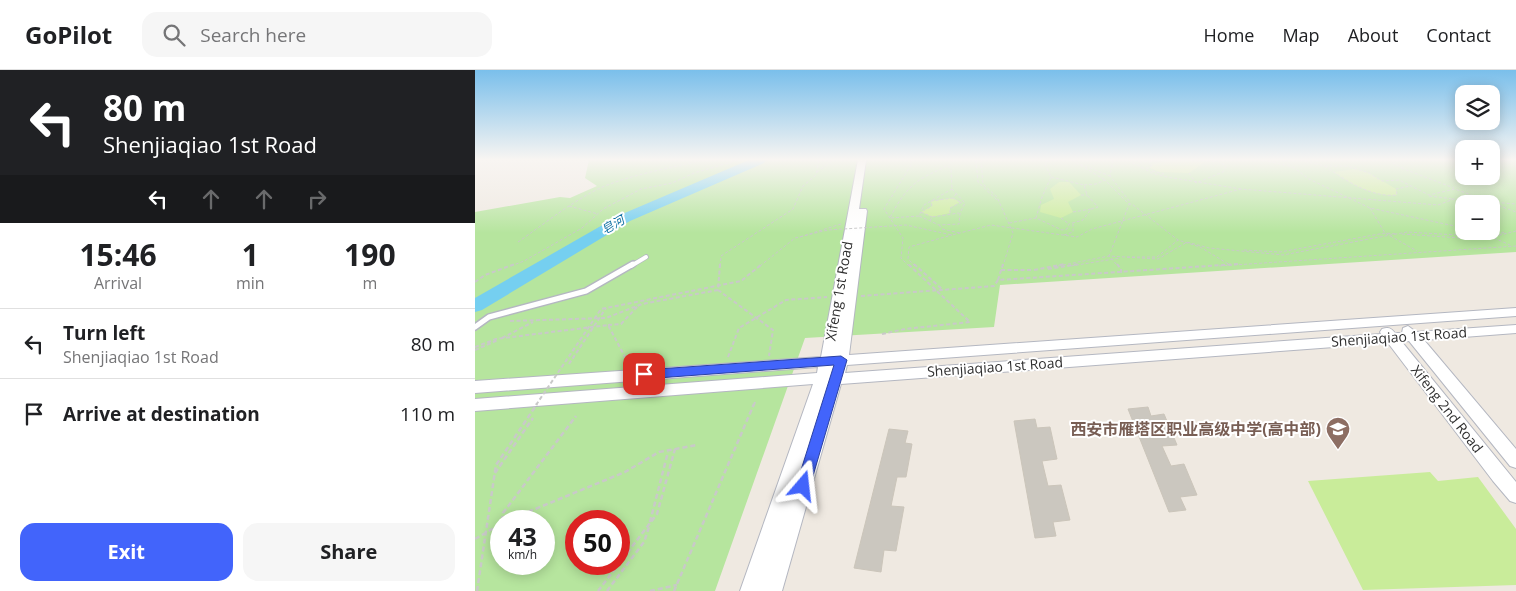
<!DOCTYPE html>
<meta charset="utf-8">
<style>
:root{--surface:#fff;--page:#f6f6f6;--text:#202124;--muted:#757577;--line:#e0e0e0;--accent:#4264fb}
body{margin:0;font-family:"Open Sans","Noto Sans SC",sans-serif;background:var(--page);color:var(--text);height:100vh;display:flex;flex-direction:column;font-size:19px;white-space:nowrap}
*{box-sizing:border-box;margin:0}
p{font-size:16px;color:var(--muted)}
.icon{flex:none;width:28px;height:28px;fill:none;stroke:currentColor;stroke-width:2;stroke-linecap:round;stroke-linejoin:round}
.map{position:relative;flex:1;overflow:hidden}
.panel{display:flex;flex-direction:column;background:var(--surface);width:475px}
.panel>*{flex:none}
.guide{background:#202124;color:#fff;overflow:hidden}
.buttons{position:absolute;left:980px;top:15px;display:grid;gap:10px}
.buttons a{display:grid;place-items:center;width:45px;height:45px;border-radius:10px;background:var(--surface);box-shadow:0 2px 12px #0003;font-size:25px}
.speed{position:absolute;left:15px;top:440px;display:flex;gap:10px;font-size:25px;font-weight:700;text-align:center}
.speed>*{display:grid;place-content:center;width:65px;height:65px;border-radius:50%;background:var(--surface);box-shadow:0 2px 12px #0003;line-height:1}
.speed small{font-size:12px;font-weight:400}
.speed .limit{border:8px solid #d22;background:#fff;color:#111}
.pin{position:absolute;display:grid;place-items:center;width:42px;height:42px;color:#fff;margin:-21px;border-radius:10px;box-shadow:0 2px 8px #0006}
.me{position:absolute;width:55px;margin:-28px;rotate:17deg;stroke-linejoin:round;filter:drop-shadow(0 0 4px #0008)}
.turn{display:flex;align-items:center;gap:18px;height:105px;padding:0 20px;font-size:22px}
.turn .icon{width:65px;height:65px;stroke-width:2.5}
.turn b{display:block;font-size:35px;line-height:42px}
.lanes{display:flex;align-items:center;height:48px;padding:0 20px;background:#0003;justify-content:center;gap:25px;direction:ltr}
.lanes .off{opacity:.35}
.eta{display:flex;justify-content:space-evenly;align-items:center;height:85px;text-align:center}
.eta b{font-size:30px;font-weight:700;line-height:35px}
.primary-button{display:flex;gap:10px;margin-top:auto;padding:10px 20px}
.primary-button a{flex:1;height:58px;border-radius:15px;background:var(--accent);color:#fff;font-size:20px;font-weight:700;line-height:58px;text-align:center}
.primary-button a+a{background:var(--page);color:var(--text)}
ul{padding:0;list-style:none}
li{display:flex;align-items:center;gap:15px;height:70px;padding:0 20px;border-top:1px solid var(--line)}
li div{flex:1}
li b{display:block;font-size:19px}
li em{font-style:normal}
header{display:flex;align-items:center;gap:30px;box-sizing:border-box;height:70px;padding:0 25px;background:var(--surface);border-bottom:1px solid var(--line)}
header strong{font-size:24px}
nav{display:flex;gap:28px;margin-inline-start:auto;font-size:18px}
.search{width:350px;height:45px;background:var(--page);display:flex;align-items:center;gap:12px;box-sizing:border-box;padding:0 18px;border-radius:15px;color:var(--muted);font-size:19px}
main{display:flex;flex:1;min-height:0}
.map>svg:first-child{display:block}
.green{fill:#b6e59e;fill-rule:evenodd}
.pitch{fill:#c9ec9a}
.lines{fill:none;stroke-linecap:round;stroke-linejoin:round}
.river{fill:#75cff0;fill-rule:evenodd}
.building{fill:#cbc7bf;stroke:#cbc5ba}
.lane-far1-casing{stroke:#b4b7c1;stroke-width:5.5}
.lane-casing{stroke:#b4b7c1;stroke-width:8}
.secondary-casing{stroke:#b4b7c1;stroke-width:2}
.path-far2{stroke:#c9c9c9;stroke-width:1;stroke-dasharray:3 2;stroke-linecap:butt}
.path-far1{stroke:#c9c9c9;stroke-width:2;stroke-dasharray:4 2.5;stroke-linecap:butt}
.path{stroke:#c9c9c9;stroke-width:2.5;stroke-dasharray:5 3;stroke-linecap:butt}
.lane-far1{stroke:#fff;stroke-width:4}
.lane{stroke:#fff;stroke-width:5}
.secondary{fill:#fff;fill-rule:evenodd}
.path-bridge-far2{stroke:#c9c9c9;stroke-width:1;stroke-dasharray:3 2;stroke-linecap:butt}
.path-bridge-far1{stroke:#c9c9c9;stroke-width:2;stroke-dasharray:4 2.5;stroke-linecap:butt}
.path-bridge{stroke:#c9c9c9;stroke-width:2.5;stroke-dasharray:5 3;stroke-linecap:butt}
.route{fill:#4264fb;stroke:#2b41a3}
.labels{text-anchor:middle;stroke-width:4;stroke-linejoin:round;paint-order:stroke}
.far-water-label{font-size:12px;font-style:italic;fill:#0d6fa3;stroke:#fff}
.street-label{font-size:14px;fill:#2e2e2e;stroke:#fff}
.near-education-label{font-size:16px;font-weight:bold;fill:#785e54;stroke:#fff;text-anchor:end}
</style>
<header>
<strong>GoPilot</strong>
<div class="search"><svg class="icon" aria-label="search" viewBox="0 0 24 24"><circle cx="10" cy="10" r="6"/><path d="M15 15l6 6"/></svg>Search here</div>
<nav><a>Home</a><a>Map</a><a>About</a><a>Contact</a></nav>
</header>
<main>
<section class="panel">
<div class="guide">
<div class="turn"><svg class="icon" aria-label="left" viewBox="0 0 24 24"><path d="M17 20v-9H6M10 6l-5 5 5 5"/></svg><div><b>80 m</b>Shenjiaqiao 1st Road</div></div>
<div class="lanes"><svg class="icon" aria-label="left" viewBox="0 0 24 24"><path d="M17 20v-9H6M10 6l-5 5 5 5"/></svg><svg class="icon off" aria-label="ahead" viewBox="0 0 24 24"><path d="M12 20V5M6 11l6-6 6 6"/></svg><svg class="icon off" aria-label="ahead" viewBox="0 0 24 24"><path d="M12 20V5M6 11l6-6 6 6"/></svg><svg class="icon off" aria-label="right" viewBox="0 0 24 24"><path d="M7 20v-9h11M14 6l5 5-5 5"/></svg></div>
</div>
<div class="eta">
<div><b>15:46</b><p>Arrival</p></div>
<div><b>1</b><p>min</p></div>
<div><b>190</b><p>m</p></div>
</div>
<ul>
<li><svg class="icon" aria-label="left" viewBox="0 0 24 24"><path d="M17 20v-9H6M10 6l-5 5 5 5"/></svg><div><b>Turn left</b><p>Shenjiaqiao 1st Road</p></div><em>80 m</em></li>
<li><svg class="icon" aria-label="arrive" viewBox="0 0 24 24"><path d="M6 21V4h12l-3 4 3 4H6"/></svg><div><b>Arrive at destination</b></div><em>110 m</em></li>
</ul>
<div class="primary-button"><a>Exit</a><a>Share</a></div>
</section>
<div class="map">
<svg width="1041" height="521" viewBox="0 0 1041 521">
<rect width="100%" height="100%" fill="#efe9e1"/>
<path class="green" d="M114 90H989V106H1016V90H1041V182L525 215 519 257 330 268 240 521H0V142L85 127 95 128 122 116 110 108ZM989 134H1016V161H989ZM26 451H69V494H26ZM101 451H144V494H101Z"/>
<path class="pitch" d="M696 90 730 92 714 103 685 102 675 98 677 94Z
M880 99 894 103 921 119 922 125C900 127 876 115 859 102Z
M584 112H594L606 125 593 132 598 142 586 148 565 142 566 135 579 129 575 119Z
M478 128 485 132 475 138V143L457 147 446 142 457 136 456 131Z
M955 402 963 411 1003 407 1041 459V515L888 520 833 411Z"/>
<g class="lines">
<path class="river" d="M274 90H291L289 93 155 151 7 240 0 242V228L145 145Z"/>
</g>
<path class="building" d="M673 337 676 346 689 344 702 375 687 376 696 396 709 394 722 425 705 427 711 440 694 442 653 339Z
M560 349 562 358 575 357 582 389 567 391 573 416 586 415 595 450 578 452 581 466 560 468 539 351Z
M414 359 433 361 430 373 437 374 431 407H422L416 436 429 437 421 481 409 480 406 502 379 498Z"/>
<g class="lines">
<defs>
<path id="lane-far1" d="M156 196 171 187"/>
<path id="lane" d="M0 257 14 247 111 221 158 194"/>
<path id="secondary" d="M383 90H391L384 139H391L392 141 374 285 1041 238V246L372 295 370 303 906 264 905 262 907 259C914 257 916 258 920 263H927L928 258 933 256 941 262 1041 255V263L949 270 1041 379V398L1035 396 934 271 927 272 1041 412V433L1035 431 1018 411 913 273 366 314 307 521H265L338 314 0 341V329L342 303 343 297 0 323V311L346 287Z"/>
</defs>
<use href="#lane-far1" class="lane-far1-casing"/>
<use href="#lane" class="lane-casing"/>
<use href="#secondary" class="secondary-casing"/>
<path class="path-far2" d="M501 90 503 112 523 131
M506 90 508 114 522 127 538 163 528 196
M573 90 570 94 576 107
M597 90 630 110
M638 90 635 106 655 132 634 186 643 196
M653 90 677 103 692 107 766 119
M788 90 818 97 834 109 895 138 989 158
M808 90 816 96
M825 90 850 96H873L894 103 907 111 924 110 954 125 980 119 1041 142
M913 90 929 99 979 118
M1029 90 1041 95
M664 92 694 90
M605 94 635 106
M473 96 476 99 477 119
M850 96C870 110 896 128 922 125L921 119 935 116
M671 98H675L677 94 674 92
M677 101 689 104
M342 102 358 90
M714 103 721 113 748 102 751 96 745 92 723 90
M576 107 609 115 612 125 623 137 616 139 608 150 594 154 592 159 587 160 561 148 567 127Z
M609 115 621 114 630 110 654 134H657L703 170 725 177 755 195
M477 119 490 133 485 143 484 154 464 155 444 146 449 135Z
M481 124 478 128 485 132
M606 125H612
M954 126 979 129
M94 136 123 144
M895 138 910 163 942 181
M448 141 457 136 456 131 478 128
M446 142 457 147
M598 142 616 139
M475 143V138L489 131
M444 146 415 148C423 131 434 115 451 106 461 101 470 98 479 90
M586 148 594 154
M455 151 457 147 484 143
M534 153 561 148
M464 155 467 159 485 163
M1003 161 1012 165
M927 164 1000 169 1031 162
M589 165 598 162V154
M325 167 366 154
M1019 168 1035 175
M43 172C69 154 95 133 123 119 156 104 193 99 227 90
M769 180 805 182 910 163 922 164
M652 187H682L703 170
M36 196 49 191 107 158 128 139 166 119 197 113 219 103 263 90
M245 196 246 186 318 139 328 116 341 105 344 90
M434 196 426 188 428 168 409 139 436 95V90
M440 196 433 189 434 177 477 165
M583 196 634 186 683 189 712 172 734 178 808 185 932 162 1017 167 1041 161
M596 196 645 188
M744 196 1041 176"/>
<path class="path-far1" d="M245 194 243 220 298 260 294 286
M439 194 468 220
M642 194 646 199V203
M573 199 604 194
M526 200H558
M559 200 590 194
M523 210 528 194
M0 212 10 205 40 194
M386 226 519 216 523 210 763 194
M35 251 131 248 167 234 243 220
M133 255 146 254 163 236
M407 264 430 259 495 252 433 194
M27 268 58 252
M0 277 21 269 133 255 150 287
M0 280 23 270
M253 287 264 258 311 230 352 227
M279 335 280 332"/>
<path class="path" d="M20 403 58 348
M27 451 28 443 101 346
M31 451 150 402 184 382 222 375
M175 452 193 382
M0 469 26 454
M123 521 182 444 200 379
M132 521 169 472 174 457
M175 521 202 515
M199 521 279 334"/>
<use href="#lane-far1" class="lane-far1"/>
<use href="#lane" class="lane"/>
<use href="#secondary" class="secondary"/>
<path class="path-bridge-far2" d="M285 196 320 168 353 160 431 155 477 165 516 155 602 167 617 159 766 119 963 135 979 129 1041 134"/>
<path class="path-bridge-far1" d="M94 294 131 238
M61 335 126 239 266 211 287 194"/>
<path class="path-bridge" d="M2 521 21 395 62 334"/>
</g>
<linearGradient id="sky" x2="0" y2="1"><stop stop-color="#7abfeb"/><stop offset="0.55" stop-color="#f8f5f2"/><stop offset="1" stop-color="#f8f5f2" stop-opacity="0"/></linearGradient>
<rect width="1041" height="163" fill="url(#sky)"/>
<path class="route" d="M366 286 372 290 335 416 333 420 328 422 323 420 321 416 359 295 169 309 163 304 169 300Z"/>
<defs>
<symbol id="school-pin" viewBox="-11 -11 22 30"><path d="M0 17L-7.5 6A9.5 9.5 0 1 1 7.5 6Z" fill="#8d6e63" stroke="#fff"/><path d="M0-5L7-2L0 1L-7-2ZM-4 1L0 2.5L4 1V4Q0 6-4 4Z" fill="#fff"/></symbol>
</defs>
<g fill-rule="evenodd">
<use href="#school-pin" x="849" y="345" width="28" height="38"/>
</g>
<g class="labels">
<g class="far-water-label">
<text transform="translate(138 155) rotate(-30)" y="4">皂河</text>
</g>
<g class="street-label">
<text transform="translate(364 221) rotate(-80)" y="5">Xifeng 1st Road</text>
<text transform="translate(924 267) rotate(-4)" y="5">Shenjiaqiao 1st Road</text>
<text transform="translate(520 297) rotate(-4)" y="5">Shenjiaqiao 1st Road</text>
<text transform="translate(972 339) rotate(52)" y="5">Xifeng 2nd Road</text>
</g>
<g class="near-education-label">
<text x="846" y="365">西安市雁塔区职业高级中学(高中部)</text>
</g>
</g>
</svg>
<div class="buttons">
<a><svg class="icon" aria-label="layers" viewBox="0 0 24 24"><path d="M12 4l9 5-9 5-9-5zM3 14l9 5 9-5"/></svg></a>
<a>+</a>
<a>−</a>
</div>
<div class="speed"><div>43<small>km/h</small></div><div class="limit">50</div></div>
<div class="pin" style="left:169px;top:304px;background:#d93025"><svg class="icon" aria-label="arrive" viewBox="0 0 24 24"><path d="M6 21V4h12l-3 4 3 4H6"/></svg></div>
<svg class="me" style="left:328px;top:416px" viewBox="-20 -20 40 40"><path d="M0-17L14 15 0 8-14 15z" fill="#4264fb" stroke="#fff" stroke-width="4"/></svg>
</div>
</main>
